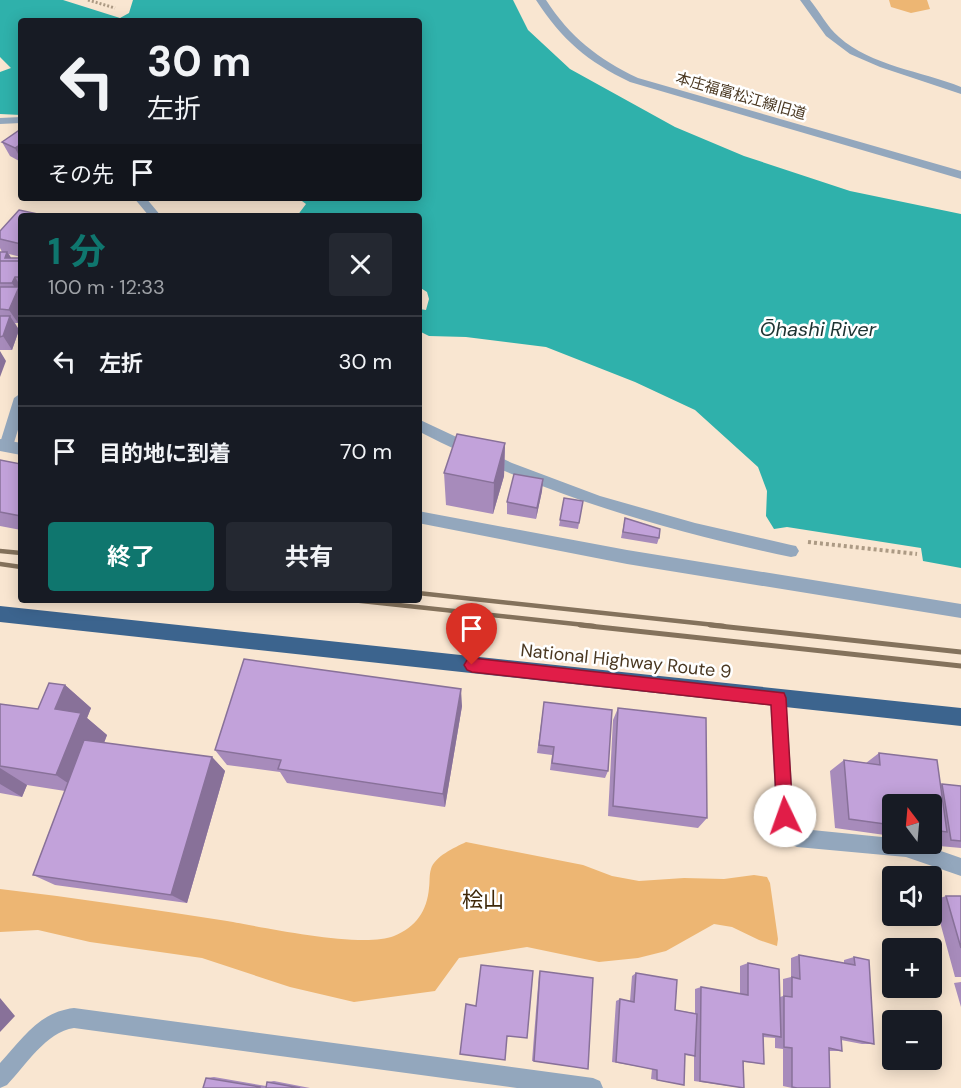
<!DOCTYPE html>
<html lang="ja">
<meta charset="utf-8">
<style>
:root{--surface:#171b24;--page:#242831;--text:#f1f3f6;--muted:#9ea1a6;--line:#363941;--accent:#0f766e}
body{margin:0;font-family:"DM Sans","Noto Sans JP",sans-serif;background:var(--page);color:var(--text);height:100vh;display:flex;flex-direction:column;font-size:22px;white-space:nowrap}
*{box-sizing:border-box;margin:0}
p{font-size:20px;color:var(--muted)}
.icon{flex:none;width:33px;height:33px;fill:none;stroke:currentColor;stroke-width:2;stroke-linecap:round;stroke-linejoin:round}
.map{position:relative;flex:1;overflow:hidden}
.details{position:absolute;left:18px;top:213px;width:404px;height:390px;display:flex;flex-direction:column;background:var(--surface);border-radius:6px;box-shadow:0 3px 15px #0003}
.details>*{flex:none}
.hud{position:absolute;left:18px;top:18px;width:404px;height:183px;border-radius:6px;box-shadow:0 3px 15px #0003;background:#171b24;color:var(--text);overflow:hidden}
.needle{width:39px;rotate:344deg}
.controls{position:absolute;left:882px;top:794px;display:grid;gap:12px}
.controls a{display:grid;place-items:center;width:60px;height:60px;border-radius:6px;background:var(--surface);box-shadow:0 3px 15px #0003;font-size:30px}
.pin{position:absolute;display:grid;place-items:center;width:51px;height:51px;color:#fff;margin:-62px -26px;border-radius:50% 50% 50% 0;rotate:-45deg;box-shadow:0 0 6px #0007}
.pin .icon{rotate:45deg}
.me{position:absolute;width:66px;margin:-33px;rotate:357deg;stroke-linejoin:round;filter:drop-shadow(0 0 4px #0008)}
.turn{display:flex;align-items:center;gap:21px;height:126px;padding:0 30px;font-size:27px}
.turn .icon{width:78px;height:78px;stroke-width:2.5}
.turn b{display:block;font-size:42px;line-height:51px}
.then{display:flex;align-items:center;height:57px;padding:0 30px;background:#0003;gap:12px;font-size:22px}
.round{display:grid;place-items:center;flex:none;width:63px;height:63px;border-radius:6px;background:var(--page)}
.head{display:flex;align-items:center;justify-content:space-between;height:102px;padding:0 30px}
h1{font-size:36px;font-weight:700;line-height:45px;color:var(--accent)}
.primary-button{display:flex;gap:12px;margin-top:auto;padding:12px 30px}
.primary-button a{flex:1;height:69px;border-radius:6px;background:var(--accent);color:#fff;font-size:24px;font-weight:700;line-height:69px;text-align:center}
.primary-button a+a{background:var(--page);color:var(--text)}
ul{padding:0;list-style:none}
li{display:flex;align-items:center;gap:18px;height:90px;padding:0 30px;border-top:2px solid var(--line)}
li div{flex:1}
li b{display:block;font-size:22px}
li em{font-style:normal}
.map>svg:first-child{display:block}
.green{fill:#edb673}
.water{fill:#2fb1ab}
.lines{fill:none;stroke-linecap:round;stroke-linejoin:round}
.path-far1{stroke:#ac9a84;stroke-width:3;stroke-dasharray:2 2;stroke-linecap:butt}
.path{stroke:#ac9a84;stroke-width:4;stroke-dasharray:3 3;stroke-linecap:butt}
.minor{fill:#93a7bd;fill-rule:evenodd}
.tertiary{fill:#93a7bd;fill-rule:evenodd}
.trunk{fill:#3c648e;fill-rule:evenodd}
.rail-far1{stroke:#84725c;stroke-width:4.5}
.rail{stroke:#84725c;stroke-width:5}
.wall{fill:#a78bbb}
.shaded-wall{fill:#887199}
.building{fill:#c2a2da;stroke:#887199;stroke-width:1.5}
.route{fill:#e11d48;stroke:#92132f;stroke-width:1.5}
.labels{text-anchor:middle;stroke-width:5;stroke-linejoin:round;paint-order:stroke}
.far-street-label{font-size:15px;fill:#4a3822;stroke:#fff}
.street-label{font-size:18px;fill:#4a3822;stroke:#fff}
.water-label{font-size:20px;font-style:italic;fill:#1d3332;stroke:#fff}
.near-park-label{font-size:21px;fill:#3f2809;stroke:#fff}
</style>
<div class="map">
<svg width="961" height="1088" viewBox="0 0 961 1088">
<rect width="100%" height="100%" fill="#f9e6d1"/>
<path class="green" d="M889 0H927L930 9 911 13 891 7Z
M466 842 583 865 612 876 639 881 684 878 724 879 754 875 767 877 770 883 778 939 777 946 759 940 732 927 714 924 666 951 638 958 599 962 527 947 459 958 435 991 354 1002 290 987 202 958 90 942 38 930 0 932V889C76 898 151 909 227 921 263 927 362 949 394 936 416 927 427 911 429 888 430 882 429 875 431 869 435 856 454 848 466 842Z"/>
<path class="water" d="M0 0H63L120 18 129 13 133 0H513L528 30 570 69 675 127 744 156 850 191 961 214V568L923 561 921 548 787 527 774 529 766 516 767 491 758 467 695 410 635 382 546 347 466 337 429 336 419 331V309L426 310 429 299 427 292 419 287 418 216H297L306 204 298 198H418V21H21V115L0 114V72L11 68 0 57Z"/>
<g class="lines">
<path class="path-far1" d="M88 0 115 8"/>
<path class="path" d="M808 542 917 554"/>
<path class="minor" d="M536 0H546C570 37 598 59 638 78L961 171V179L630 82C587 61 563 41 536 0Z
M800 0H810C820 12 827 27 839 37 871 66 922 71 961 87V94L880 67 850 54 826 36Z
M21 117V123L0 124V118Z
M134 198H146L161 216H149Z
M21 393V420L13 446 11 450H1L0 443 14 398Z
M418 419 512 463 600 496 695 523 791 545 796 546 799 551 796 556 791 557C661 530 537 492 418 431Z
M778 690 784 692 786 698 794 814 802 829 892 838V843H918L961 858V876L906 857 797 847 791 844 776 816 770 698 772 692Z
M74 1008 593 1078 600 1081 603 1088H517L74 1028C46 1032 26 1065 7 1085L0 1088V1063C23 1038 39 1012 74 1008Z"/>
<path class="tertiary" d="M0 439 21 443V455L0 451Z
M418 511 627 550 961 604V618L627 564 418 523Z"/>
<path class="trunk" d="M0 606 961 708V726L0 622Z"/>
<path class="rail-far1" d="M0 551 21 553
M0 564 21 567
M418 593 724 626
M352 600 594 626"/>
<path class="rail" d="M580 625 961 666
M710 625 961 652"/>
</g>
<path class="wall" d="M21 129V162L10 156 2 142Z
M21 216V257L9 254 11 258H21V316L18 323H15L19 330 12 350H0V252H2L0 248V231Z
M505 443 504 476 493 514 446 505 444 473Z
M0 460 21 464V530L0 526Z
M543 479 542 491 536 519 507 514V502Z
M564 498 583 501 578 529 559 526Z
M625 518 659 538 657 544 621 538Z
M65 685 91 708 87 718 107 735 104 743 212 757 225 771 187 903 55 885 33 875 65 791 27 785 22 797 0 793V704L38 709Z
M544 702 608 771 605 778 550 770 552 755 537 753Z
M462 706 445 807 287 783 280 772 227 765 215 750Z
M618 708 707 818 698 828 608 816 613 720Z
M879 753 940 785 942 784 961 786V848L939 846 937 837 932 840V804H892V836L835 828 830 771 844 760 866 763Z
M946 896H961V977H955L934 900Z
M799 955 844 963V960L854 957 874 1044H862L841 1040 842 1051H829L830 1088H792L783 1086V1049L775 1048V1038L763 1037 764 1064 744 1062 736 1087 694 1081V1056L685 1055 684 1085 651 1079 652 1069 612 1062 616 1001 620 999 630 1001 632 976 636 973 675 1010 695 1013V989L701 987 740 994V966L748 963 780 997 783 996V979L791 977V958Z
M540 971 588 1069 532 1061 539 973Z
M961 982V1007L954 983Z
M214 1077 266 1086 267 1082 274 1081 310 1088H203L206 1078Z"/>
<path class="shaded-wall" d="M21 144V160L15 148Z
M7 252 12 259 5 258Z
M15 277 21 287V316L18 323 9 310 17 291 12 283Z
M10 316 19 330 12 350 3 336Z
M0 351 6 361 0 377Z
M505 443 504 476 493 514 494 483Z
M543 479 542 491 536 519 537 508Z
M65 685 91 708 87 718 107 735 84 794 56 775 55 709Z
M461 689 462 706 445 807 443 794Z
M212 757 225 771 187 903 171 895Z
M0 768 27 785 22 797 0 784Z
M0 998 15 1016 0 1032Z"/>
<path class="building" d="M21 129V144L15 148 2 142Z
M19 210 47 216H21V244L0 239V231Z
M0 252H7L5 258H21V259L20 261H0Z
M0 261H21V277H15L12 283H0Z
M0 287H19L9 310 0 309Z
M0 316H10L3 336 0 337Z
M457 434 505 443 494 483 444 473Z
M0 460 21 464V516L0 512Z
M514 474 543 479 537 508 507 502Z
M564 498 583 501 579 523 560 520Z
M625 518 660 529 659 538 623 532Z
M244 659 461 689 443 794 278 769 281 760 215 750Z
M49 683 65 685 55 709 81 713 56 775 0 766V704L38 709Z
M544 702 612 710 608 771 552 763 554 747 539 745Z
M618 708 706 718 707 818 613 806Z
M84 740 212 757 171 895 33 875Z
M879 753 937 760 947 832 932 830V804H892V825L849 819 844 760 880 765Z
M942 784 961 786V841L951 840Z
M946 896H961V948Z
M799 955 855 965 854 957 869 960 874 1044 841 1037 842 1051 829 1048 830 1088H797L792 1087V1048L784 1047V996L792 997V977L800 979Z
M748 963 779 969 781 1037 763 1034 764 1064 743 1061 744 1088 700 1081 701 987 748 995Z
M481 965 533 971 527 1038 507 1036 505 1060 460 1054 466 1004 476 1006Z
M540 971 593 978 588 1069 534 1061Z
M636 973 677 980 675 1010 697 1014 695 1056 685 1054 684 1085 657 1080V1070L616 1062 620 999 634 1002Z
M206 1078 260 1087V1088H203Z
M267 1082 300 1088H266Z"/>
<path class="route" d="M472 658 784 693 786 698 793 816 791 822 785 824 779 822 777 816 771 705 472 672 467 670 464 665 467 660Z"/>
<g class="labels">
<g class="far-street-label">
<text transform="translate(741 96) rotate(16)" y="5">本庄福富松江線旧道</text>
</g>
<g class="street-label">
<text transform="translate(626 661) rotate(6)" y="6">National Highway Route 9</text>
</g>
<g class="water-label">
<text x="818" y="336">Ōhashi River</text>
</g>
<g class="near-park-label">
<text x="483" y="907">桧山</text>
</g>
</g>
</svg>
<div class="controls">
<a><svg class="needle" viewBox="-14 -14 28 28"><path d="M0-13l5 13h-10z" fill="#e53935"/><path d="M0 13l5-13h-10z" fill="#9ea1a6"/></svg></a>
<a><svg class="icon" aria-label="sound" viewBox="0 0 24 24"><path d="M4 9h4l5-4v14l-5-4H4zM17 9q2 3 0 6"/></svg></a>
<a>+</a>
<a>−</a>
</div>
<div class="pin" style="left:472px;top:665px;background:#d93025"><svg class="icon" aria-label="arrive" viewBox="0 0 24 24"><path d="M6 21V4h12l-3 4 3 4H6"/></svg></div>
<svg class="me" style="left:785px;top:816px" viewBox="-20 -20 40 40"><circle r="19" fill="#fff"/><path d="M0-13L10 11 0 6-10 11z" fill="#e11d48"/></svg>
<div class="hud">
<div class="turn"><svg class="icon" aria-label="left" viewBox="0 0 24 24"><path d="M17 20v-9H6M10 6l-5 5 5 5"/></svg><div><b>30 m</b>左折</div></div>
<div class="then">その先<svg class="icon" aria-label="arrive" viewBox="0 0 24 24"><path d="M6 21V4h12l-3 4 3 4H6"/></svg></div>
</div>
<section class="details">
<div class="head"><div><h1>1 分</h1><p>100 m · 12:33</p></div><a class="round"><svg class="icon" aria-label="close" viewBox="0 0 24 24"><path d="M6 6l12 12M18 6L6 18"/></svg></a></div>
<ul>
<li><svg class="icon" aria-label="left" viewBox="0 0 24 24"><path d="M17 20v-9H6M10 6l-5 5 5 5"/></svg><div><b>左折</b></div><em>30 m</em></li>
<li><svg class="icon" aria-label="arrive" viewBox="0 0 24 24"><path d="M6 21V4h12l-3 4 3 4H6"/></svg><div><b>目的地に到着</b></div><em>70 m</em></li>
</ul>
<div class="primary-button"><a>終了</a><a>共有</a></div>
</section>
</div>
